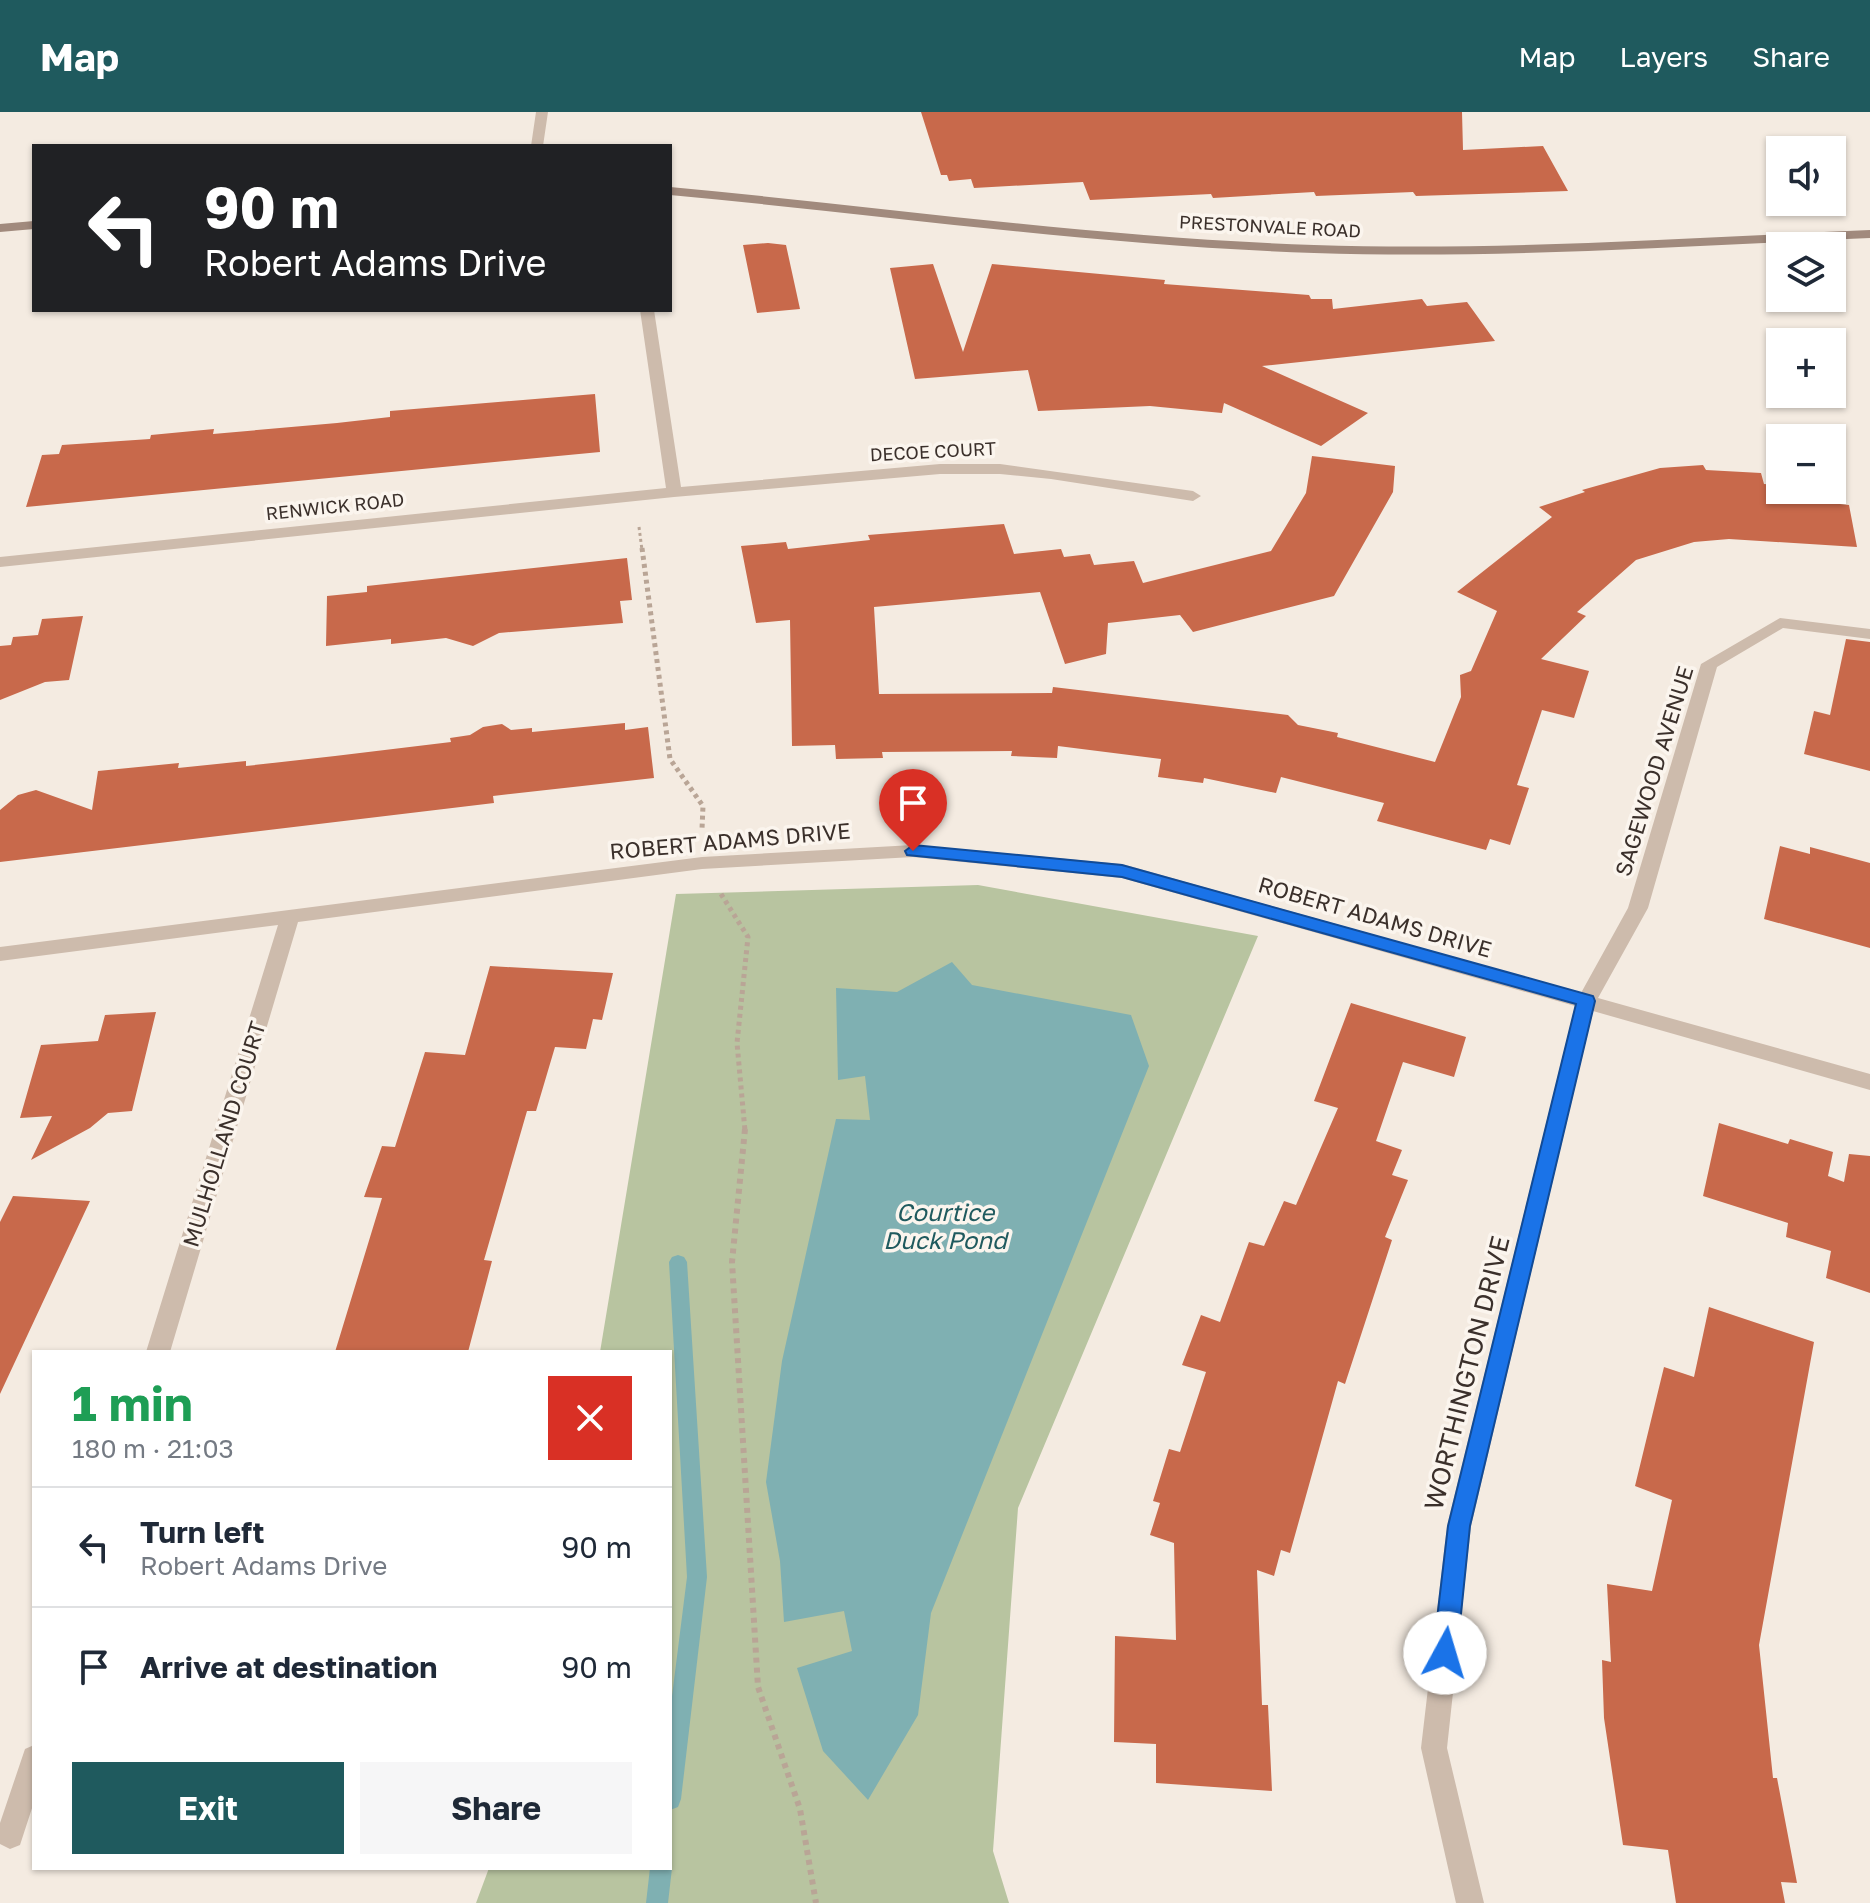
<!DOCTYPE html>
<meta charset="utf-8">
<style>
:root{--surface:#fff;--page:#f6f6f7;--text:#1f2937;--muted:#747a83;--line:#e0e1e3;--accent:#1f5a5e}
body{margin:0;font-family:"Golos Text",sans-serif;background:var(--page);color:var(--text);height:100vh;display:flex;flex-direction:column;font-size:30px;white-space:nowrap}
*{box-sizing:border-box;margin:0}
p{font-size:26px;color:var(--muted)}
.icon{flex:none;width:44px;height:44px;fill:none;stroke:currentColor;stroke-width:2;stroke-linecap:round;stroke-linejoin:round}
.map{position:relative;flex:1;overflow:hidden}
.panel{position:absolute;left:32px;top:1238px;width:640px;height:520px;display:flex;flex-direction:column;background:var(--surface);border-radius:0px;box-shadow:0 2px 6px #0004}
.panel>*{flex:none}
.banner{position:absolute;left:32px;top:32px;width:640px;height:168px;border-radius:0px;box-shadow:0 2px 6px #0004;background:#202124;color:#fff;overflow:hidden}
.buttons{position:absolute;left:1766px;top:24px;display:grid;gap:16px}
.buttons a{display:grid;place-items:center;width:80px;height:80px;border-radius:0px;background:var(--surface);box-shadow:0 2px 6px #0004;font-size:40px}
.pin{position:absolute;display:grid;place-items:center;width:68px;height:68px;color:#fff;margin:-82px -34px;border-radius:50% 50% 50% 0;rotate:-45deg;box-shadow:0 0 8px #0007}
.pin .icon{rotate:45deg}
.me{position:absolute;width:88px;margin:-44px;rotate:6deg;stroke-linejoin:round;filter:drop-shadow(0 0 6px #0008)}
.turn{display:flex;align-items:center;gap:28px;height:168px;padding:0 40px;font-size:36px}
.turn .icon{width:104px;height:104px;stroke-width:2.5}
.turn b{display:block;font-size:56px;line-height:68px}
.round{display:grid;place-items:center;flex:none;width:84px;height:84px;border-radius:0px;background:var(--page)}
.head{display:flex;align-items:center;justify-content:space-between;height:136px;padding:0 40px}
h1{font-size:48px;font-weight:700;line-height:60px;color:#1e9e55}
.cta{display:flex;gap:16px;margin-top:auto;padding:16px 40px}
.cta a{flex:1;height:92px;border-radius:0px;background:var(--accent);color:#fff;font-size:32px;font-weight:700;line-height:92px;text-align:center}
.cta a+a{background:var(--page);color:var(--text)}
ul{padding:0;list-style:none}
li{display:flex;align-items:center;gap:24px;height:120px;padding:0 40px;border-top:2px solid var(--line)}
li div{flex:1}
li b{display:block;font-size:30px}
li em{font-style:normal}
header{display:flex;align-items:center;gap:48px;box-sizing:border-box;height:112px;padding:0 40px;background:var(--accent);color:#fff}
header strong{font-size:38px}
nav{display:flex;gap:44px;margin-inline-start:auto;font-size:28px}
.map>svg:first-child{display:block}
.green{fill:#b8c4a0}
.water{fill:#7fb0b2}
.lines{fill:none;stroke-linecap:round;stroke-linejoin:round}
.stream{fill:#7fb0b2;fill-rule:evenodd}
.building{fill:#c8694b}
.path-far2{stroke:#b9a596;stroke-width:3;stroke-dasharray:3 3;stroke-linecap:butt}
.path-far1{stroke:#b9a596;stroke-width:5;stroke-dasharray:4 4;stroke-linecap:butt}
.path{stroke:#b9a596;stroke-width:6;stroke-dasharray:5 5;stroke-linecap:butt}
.street{fill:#cdbbac;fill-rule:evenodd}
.secondary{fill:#a18a7d;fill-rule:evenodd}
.route{fill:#1a73e8;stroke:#114b97;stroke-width:2}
.labels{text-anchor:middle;stroke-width:7;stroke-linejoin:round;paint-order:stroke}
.far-street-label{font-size:18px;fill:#3b302b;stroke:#fbf5ee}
.street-label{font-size:22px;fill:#3b302b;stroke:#fbf5ee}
.water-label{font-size:24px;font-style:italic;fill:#1f5a5e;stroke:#fbf5ee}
.near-street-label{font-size:26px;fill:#3b302b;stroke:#fbf5ee}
</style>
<header>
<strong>Map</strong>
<nav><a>Map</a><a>Layers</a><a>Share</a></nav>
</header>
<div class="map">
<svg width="1870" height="1791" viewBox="0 0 1870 1791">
<rect width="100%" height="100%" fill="#f4ebe1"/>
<path class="green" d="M978 773 1258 824 1018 1396 993 1739 1009 1791H476L489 1756H670V1240H600L676 782Z"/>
<path class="water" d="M952 850 972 873 1131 903 1149 954 931 1501 918 1603 868 1688 823 1639 797 1556 852 1539 844 1499 784 1510 780 1449 766 1370 782 1249 836 1007 870 1008 865 964 838 968 836 876 897 880Z"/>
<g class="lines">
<path class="stream" d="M678 1143 684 1145 687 1150 707 1465 681 1687 678 1695 670 1698V1600L687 1465 669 1150 672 1145Z
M670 1751 672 1756 668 1791H646L650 1756H670Z"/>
</g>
<path class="building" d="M921 0H1462L1463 38 1543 34 1568 79 1416 84 1413 80 1316 84 1314 80 1213 86 1211 82 1090 88 1083 70 974 76 971 67 949 69 947 63H941Z
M768 131 786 133 800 197 757 201 743 133Z
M933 152 963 240 992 152 1165 168 1164 172 1309 183 1311 187H1332L1333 197 1422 187 1427 194 1467 190 1495 229 1262 254 1368 301 1321 334 1224 291 1222 301 1150 294 1038 299 1028 258 915 267 890 156Z
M595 282 600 340 26 395 42 343 59 342 62 333 150 327 151 323 214 317 213 322 337 311 390 305V299Z
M1312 344 1395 354 1393 380 1334 484 1193 520 1180 503 1108 511 1106 542 1065 552 1040 480 874 495 879 582 1052 581 1053 575 1288 603 1298 613 1338 621 1337 625 1435 650 1461 585 1460 563 1471 559 1497 499 1457 480 1552 405 1539 395 1585 380 1582 378 1660 356 1703 353 1706 358 1761 361 1764 372 1780 373V378H1800L1803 388 1849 393 1857 435 1729 427 1694 430 1636 448 1577 500 1586 504 1541 547 1589 559 1574 606 1542 598 1517 673 1529 676 1510 733 1490 727 1486 738 1377 709 1384 691 1281 665 1276 681 1204 666 1203 671 1158 665 1161 647 1058 634 1057 646 1011 644 1012 639 882 640 883 646 836 647 835 633 792 634 790 508 756 511 741 434 786 430 788 437 870 428 868 423 1004 412 1014 442 1061 437 1064 445 1090 442 1094 453 1134 449 1143 471 1271 439 1306 381Z
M627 446 632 488 620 489 623 511 499 521 473 534 446 526 391 532V527L326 534 327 484 367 480V474Z
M83 504 69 568 45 570 0 588V534L11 533 13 525 38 523 42 507Z
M1846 527 1870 530V659L1804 642 1814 599 1830 603Z
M625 611V618L648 615 654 666 493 684 494 691 0 750V698L18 683 36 678 92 698 98 659 179 651 178 656 246 649V654L335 644 451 630 450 626 470 623 483 615 502 612 511 618 532 616V620Z
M1780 734 1810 742V735L1870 751V836L1764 807Z
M490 854 613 861 602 908 593 907 586 937 555 935 536 999H527L484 1148 492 1149 468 1240H335L382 1086 364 1085 382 1034 395 1035 425 940 465 943Z
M1351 891 1466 925 1454 965 1403 950 1376 1029 1402 1038 1392 1063 1408 1068 1385 1125 1392 1128 1345 1272 1338 1269 1290 1441 1281 1438 1274 1464 1257 1458 1262 1593H1268L1272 1679 1156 1671V1632L1114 1630 1115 1524 1176 1528 1174 1431 1150 1423 1160 1391 1153 1389 1169 1337 1180 1340 1206 1260 1182 1253 1201 1203 1220 1210 1249 1130 1264 1134 1284 1089 1296 1093 1338 996 1314 989Z
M156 900 132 999 108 1001 90 1016 31 1048 52 1004 20 1006 41 933 98 929 105 903Z
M1719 1011 1788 1032 1790 1027 1833 1040 1828 1064 1844 1070 1849 1042 1870 1044V1181L1826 1166 1831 1139 1786 1125 1788 1111 1703 1084Z
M13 1084 90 1089 0 1282V1110Z
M1709 1195 1814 1230 1759 1533 1773 1666H1777L1797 1771 1781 1770 1785 1791H1676L1668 1738 1623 1733 1604 1606 1602 1548 1611 1550 1607 1472 1652 1479 1672 1388 1635 1374 1664 1255 1694 1265Z"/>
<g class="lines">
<path class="path-far2" d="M639 415 642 438"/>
<path class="path-far1" d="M642 436 670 647 703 694 702 717
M721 782 748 825 737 931 745 1019"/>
<path class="path" d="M745 1017 732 1150 758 1575 800 1697 816 1791"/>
<path class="street" d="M536 0H548L543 34H531Z
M640 198H654L681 375 940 352H1000L1193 379 1201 384 1193 389 1051 367 1000 362H940L674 385 0 455V445L666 376Z
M1780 506 1870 517V527L1783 516 1717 555 1648 796 1598 886 1870 962V978L1593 899 1471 1414 1447 1636 1484 1791H1456L1421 1636 1447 1414 1575 894 1122 766 913 745 702 757 298 810 170 1240H146L278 813 0 849V835L702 745 913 733 1122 752 1581 881 1628 796 1701 552Z
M34 1633V1690L20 1733 10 1737 0 1732V1711L25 1637Z"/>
<path class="secondary" d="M670 75C885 95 1099 126 1314 133 1499 139 1685 126 1870 118V126C1685 134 1499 147 1314 141 1099 134 885 103 670 83Z
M34 109V117L0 120V112Z"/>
</g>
<path class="route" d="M913 733 1122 753 1593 884 1595 889 1470 1414 1457 1541 1453 1549 1445 1552 1436 1549 1433 1541 1448 1414 1576 892 1122 765 907 743 905 739Z"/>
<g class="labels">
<g class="far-street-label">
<text transform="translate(1270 115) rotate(3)" y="6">PRESTONVALE ROAD</text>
<text transform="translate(933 340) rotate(-3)" y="6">DECOE COURT</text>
<text transform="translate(335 395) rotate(-6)" y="6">RENWICK ROAD</text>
</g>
<g class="street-label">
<text transform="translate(1654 659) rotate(-73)" y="8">SAGEWOOD AVENUE</text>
<text transform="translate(730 729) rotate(-5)" y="8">ROBERT ADAMS DRIVE</text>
<text transform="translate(1375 805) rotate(16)" y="8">ROBERT ADAMS DRIVE</text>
<text transform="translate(224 1022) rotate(-73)" y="8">MULHOLLAND COURT</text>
</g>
<g class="water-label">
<text x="945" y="1109">Courtice<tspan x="945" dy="28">Duck Pond</tspan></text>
</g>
<g class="near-street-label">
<text transform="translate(1467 1261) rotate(-76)" y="9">WORTHINGTON DRIVE</text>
</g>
</g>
</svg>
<div class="buttons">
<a><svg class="icon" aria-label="sound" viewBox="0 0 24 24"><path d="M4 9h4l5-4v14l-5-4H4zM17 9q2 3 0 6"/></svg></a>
<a><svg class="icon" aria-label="layers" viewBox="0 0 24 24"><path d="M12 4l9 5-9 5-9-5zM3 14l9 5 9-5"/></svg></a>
<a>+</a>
<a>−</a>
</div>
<div class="pin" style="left:913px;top:739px;background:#d93025"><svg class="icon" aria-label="arrive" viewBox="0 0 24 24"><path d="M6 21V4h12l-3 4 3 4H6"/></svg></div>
<svg class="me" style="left:1445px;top:1541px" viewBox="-20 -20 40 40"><circle r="19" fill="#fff"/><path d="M0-13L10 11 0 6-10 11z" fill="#1a73e8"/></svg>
<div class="banner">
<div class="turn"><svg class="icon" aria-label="left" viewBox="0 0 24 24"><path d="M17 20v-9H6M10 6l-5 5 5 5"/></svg><div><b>90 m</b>Robert Adams Drive</div></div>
</div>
<section class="panel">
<div class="head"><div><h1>1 min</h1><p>180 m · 21:03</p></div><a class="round" style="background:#d93025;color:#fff"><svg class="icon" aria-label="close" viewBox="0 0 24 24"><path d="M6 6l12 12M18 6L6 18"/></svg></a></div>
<ul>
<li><svg class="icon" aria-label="left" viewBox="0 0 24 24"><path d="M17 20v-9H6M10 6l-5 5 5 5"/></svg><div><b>Turn left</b><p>Robert Adams Drive</p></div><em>90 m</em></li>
<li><svg class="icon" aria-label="arrive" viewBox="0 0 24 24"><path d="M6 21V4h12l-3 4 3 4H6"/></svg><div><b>Arrive at destination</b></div><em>90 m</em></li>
</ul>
<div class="cta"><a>Exit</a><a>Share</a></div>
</section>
</div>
